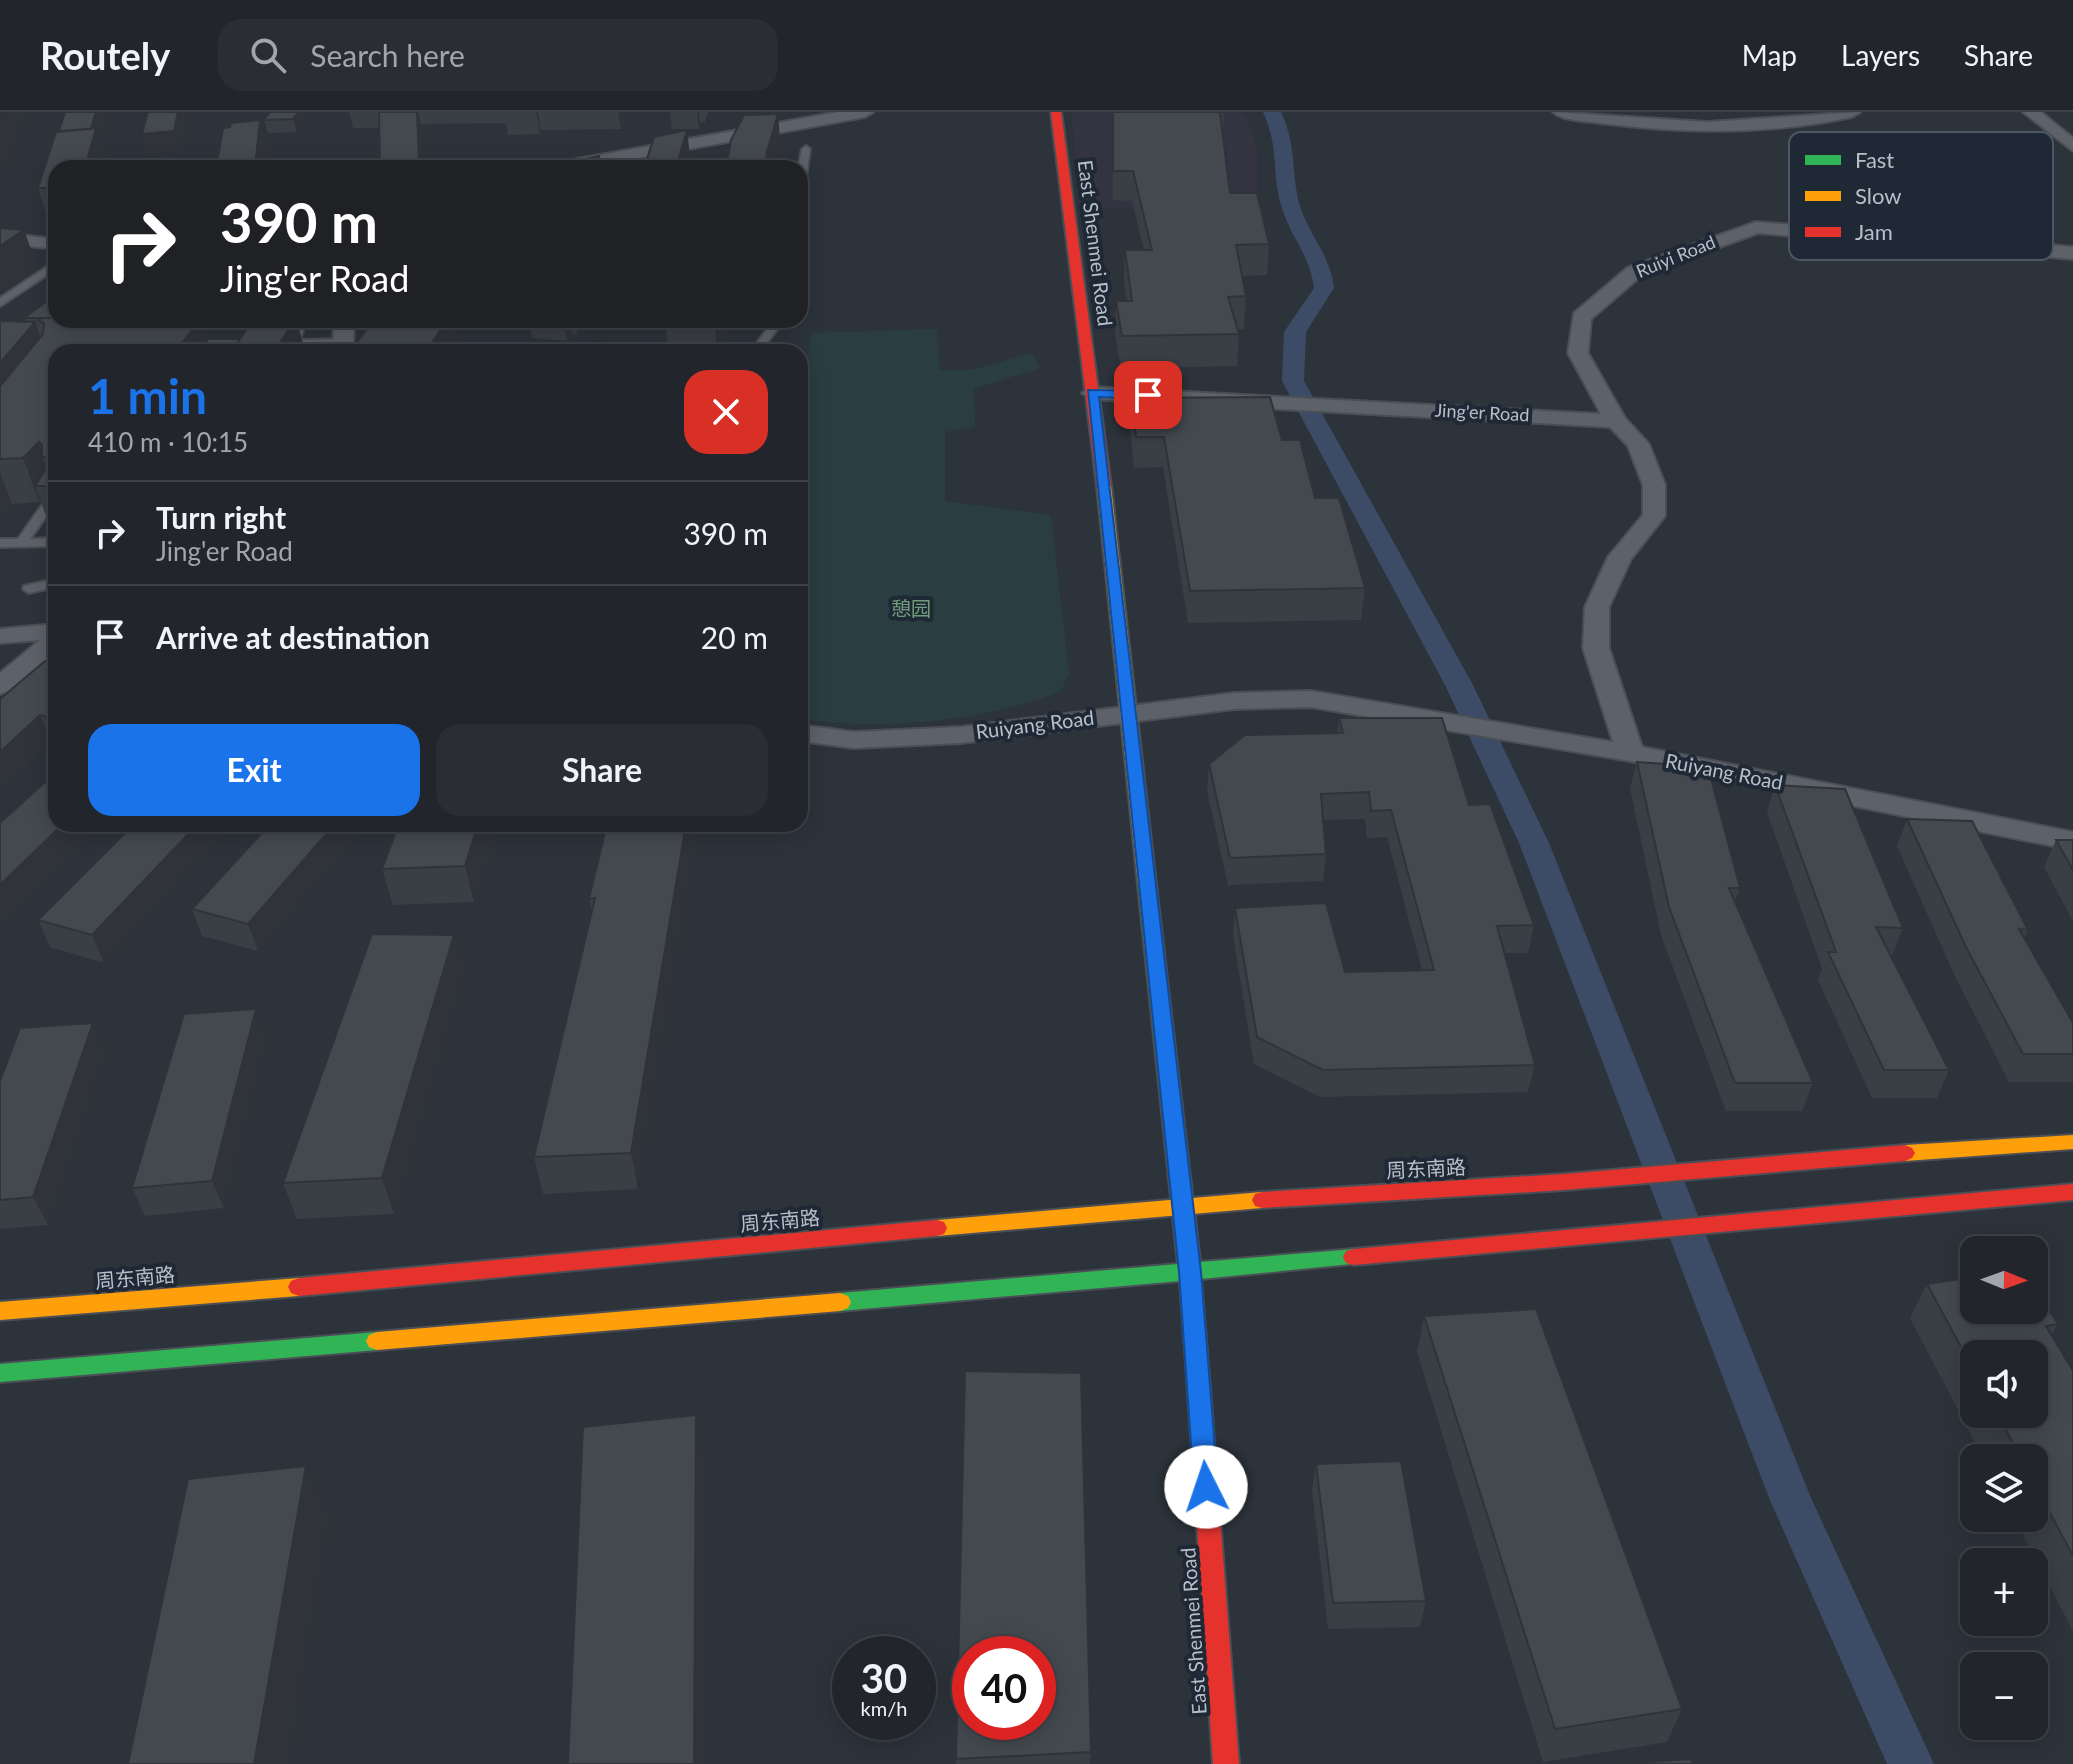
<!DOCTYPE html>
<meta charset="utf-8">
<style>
:root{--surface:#22262c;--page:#2a2e34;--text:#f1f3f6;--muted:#a2a5a9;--line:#3f4348;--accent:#1a73e8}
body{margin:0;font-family:Lato,"Noto Sans SC",sans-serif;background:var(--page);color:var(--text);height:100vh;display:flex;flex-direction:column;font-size:30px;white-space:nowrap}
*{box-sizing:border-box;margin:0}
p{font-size:26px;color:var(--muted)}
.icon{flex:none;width:44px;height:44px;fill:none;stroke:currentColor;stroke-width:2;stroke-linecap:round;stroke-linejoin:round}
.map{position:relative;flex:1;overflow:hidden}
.panel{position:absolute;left:48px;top:232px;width:760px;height:488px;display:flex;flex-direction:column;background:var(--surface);border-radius:24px;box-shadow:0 4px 20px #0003,0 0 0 2px var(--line)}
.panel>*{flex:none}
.banner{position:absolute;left:48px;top:48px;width:760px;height:168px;border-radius:24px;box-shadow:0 4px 20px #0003,0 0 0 2px var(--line);background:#202124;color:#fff;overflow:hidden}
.needle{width:52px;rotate:91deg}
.fabs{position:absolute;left:1960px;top:1124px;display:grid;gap:16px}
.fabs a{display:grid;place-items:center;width:88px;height:88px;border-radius:16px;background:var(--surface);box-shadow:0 4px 20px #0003,0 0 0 2px var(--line);font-size:40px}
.speed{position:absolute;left:832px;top:1524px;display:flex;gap:16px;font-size:40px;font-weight:700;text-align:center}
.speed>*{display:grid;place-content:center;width:104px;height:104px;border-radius:50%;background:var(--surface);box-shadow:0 4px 20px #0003,0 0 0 2px var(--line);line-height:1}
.speed small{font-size:20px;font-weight:400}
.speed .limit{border:12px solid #d22;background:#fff;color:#111}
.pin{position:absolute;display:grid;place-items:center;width:68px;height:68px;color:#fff;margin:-34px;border-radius:16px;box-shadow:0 4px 12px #0006}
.me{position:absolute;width:88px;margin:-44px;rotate:356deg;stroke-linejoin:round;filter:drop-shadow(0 0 6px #0008)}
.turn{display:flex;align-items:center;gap:28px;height:168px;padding:0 40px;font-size:36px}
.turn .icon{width:104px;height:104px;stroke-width:2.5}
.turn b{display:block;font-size:56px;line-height:68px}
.round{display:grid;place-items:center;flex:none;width:84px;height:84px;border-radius:24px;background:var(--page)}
.summary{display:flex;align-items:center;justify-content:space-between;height:136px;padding:0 40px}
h1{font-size:48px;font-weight:700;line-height:60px;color:var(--accent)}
.button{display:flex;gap:16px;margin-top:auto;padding:16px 40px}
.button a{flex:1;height:92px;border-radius:24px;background:var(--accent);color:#fff;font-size:32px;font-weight:700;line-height:92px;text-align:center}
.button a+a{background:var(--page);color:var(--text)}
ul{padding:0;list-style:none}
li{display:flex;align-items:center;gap:24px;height:104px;padding:0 40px;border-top:2px solid var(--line)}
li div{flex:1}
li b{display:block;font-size:30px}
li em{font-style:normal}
header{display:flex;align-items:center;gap:48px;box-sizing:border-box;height:112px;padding:0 40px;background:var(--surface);border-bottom:2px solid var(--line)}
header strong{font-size:38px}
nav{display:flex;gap:44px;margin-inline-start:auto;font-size:28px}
.search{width:560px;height:72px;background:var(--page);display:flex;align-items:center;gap:20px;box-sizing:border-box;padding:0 28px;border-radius:24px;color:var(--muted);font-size:30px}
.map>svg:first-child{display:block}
.medical{fill:#343341}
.green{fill:#2a3d41}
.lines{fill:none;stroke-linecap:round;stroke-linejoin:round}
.canal{fill:#3c4c66;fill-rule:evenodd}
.lane-casing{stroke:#4b4f55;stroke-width:4}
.street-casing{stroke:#4b4f55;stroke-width:4}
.fast-casing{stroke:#4b4f55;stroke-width:4}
.slow-casing{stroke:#4b4f55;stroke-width:4}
.jam-casing{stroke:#4b4f55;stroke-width:4}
.lane{fill:#5d6169;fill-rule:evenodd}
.street{fill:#5d6169;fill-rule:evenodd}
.fast{fill:#30b455;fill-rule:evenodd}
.slow{fill:#ff9f0a;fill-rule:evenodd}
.jam{fill:#e5322d;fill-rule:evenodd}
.wall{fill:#3a3f45;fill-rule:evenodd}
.shaded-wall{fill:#303338}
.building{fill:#444950;stroke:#303338;stroke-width:2;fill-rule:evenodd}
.route{fill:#1a73e8;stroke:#114b97;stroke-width:2}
.labels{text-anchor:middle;stroke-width:8;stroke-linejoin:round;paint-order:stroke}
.far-street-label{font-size:18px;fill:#b8bfcb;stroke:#1f2936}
.street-label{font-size:20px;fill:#b8bfcb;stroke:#1f2936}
.park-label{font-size:20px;fill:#6f9c79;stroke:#1f2936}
.key{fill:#1f2936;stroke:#4d5663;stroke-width:2}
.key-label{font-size:22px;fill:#b8bfcb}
</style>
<header>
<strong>Routely</strong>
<div class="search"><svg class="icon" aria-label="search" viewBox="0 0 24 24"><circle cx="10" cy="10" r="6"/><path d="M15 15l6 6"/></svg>Search here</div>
<nav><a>Map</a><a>Layers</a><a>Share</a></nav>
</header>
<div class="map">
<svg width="2073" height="1652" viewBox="0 0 2073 1652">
<rect width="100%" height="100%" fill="#2d333b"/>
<path class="medical" d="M1071 0H1241L1246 4 1257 34V97L1080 96Z"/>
<path class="green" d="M937 217 940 258H973L1032 241 1040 256 974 277 975 315 945 320V389L1051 403 1069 562 1061 579C983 610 884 619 800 607V250L808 243 811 221Z"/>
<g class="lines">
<path class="canal" d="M1263 0H1281C1298 36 1290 63 1301 97 1311 126 1330 143 1334 176L1306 220 1304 269 1473 573 1549 731 1811 1386 1934 1652H1887L1769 1386 1519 731 1445 573 1282 269 1284 220 1314 176C1310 143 1291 126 1282 96 1271 63 1280 36 1263 0Z"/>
<defs>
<path id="lane" d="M806 34 810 37 805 72 800 75 798 56 802 37Z
M56 149V157L0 194V186Z
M296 208H306L300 228 344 227 349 230 344 233 278 234V230L290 229Z
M774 208H784L760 240H750Z
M255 230 260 233 259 235 190 236 185 233 190 230Z
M441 231 519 237 524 240H477L437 236 436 234Z
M56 378V391L30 427 56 426V434L0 435V427H18L52 379Z
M56 467V475L29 481 23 477 24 474Z"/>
<path id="street" d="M838 0H873L865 5 584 56H548L556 51Z
M1553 0 1707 10 1860 0 1852 5C1768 23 1685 22 1600 11 1586 9 1563 9 1553 0Z
M2023 0H2041L2073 26V39Z
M1756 110 2073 135V147L1758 121 1641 164 1591 207 1588 241 1625 306 1649 332 1665 373V404L1631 447 1609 495V536L1642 635 2073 720V738L1630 649 1311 595 1234 597 961 631 854 636 800 629V613L854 620 961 615 1234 581 1311 579 1613 630 1583 536 1585 495 1608 445 1643 403V373L1628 334 1610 315 1092 287 1082 281 1092 275 1601 302 1568 241 1574 201 1627 156Z
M0 121 56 127V137L0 131Z
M334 208H354L353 240H333Z
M56 512V540L9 579 0 582V561L40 528 0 531V517Z"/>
<path id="fast" d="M1147 767 1156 773 1200 1150 1354 1137 1362 1139 1365 1145 1362 1151 1201 1167 1209 1265 1206 1272 1198 1274 1190 1272 1187 1265 1180 1169 840 1199 832 1196 829 1190 832 1184 840 1181 1178 1152 1138 773Z
M377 1220 385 1223 388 1229 385 1235 377 1238 0 1270V1252Z"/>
<path id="slow" d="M1104 370 1111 374 1156 773 1147 779 1138 773 1097 374Z
M2073 1023V1037L1905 1049 1898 1046 1895 1041 1898 1036 1905 1033Z
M1262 1080 1269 1082 1272 1088 1269 1094 1262 1096 937 1124 930 1122 927 1116 930 1110 937 1108Z
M299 1166 307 1169 310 1175 307 1181 299 1184 0 1208V1190Z
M840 1181 848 1184 851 1190 848 1196 840 1199 377 1238 369 1235 366 1229 369 1223 377 1220Z"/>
<path id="jam" d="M1051 0H1061L1111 374 1104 378 1097 374Z
M1905 1033 1912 1036 1915 1041 1912 1046 1905 1049 1564 1078 1262 1096 1255 1094 1252 1088 1255 1082 1262 1080 1564 1062Z
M2073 1072V1088L1354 1153 1346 1151 1343 1145 1346 1139 1354 1137Z
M937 1108 944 1110 947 1116 944 1122 937 1124 299 1184 291 1181 288 1175 291 1169 299 1166Z
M1198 1256 1206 1258 1209 1265 1239 1652H1213L1187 1265 1190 1258Z"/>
</defs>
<use href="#lane" class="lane-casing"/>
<use href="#street" class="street-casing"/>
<use href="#fast" class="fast-casing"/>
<use href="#slow" class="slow-casing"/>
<use href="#jam" class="jam-casing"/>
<use href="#lane" class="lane"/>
<use href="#street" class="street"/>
<use href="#fast" class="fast"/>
<use href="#slow" class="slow"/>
<use href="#jam" class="jam"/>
</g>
<path class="wall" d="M65 0H108L100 28 108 55 56 56V117H51L38 76 56 20 59 19Z
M270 0H311L297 20 268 21 264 8Z
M349 0H627L621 17 541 18 540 22 508 23 506 11 421 12 423 56H381L379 16H353Z
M670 0H708L705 10H700L699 17H672Z
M1113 0H1224L1223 22 1230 81 1269 132 1267 163 1242 164 1246 184 1244 217H1238L1239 222 1237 254 1121 257 1115 221 1116 189H1127L1124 169 1125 138H1144L1132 89 1113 88Z
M56 183V420H52L41 390 12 392 0 408V209H26L24 206Z
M529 208H587L577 223 572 222 567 229 532 226Z
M665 208H736L718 240 668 236Z
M1131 286 1282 328 1365 476 1361 508 1188 511 1163 355 1134 356 1130 316Z
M56 551V631L51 630 0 677Z
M1339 606 1469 693 1534 813 1528 841H1505L1535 953 1528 980 1320 985 1254 952 1233 823 1235 796 1345 860 1422 858 1387 725 1367 726 1365 707 1324 708 1326 742 1323 769 1228 773 1207 679 1209 652 1337 621Z
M1637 650 1740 776 1735 790 1813 971 1802 999H1726L1661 823 1630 676Z
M1775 673 1903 816 1892 843H1891L1949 958 1937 986H1872L1818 868 1822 857 1767 700Z
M1907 707 2028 818 2024 826 2073 911V970H2009L1954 862 1897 734Z
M134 712 104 851 50 835 38 808Z
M270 712H366L258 839 202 824 192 797Z
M399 712H497L474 790 393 793 382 757Z
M607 712 638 1077 543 1082 534 1045 592 802 589 787Z
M2056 728H2073V809L2044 755Z
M454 823 464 859 394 1102 297 1107 283 1071Z
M266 924 224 1096 145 1104 132 1076Z
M105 939 48 1113 0 1117V969Z
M1927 1172 2058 1212 2051 1224 2073 1259V1519L2014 1406H2034V1346H1983L1910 1206ZM1974 1242 2034 1302H1974Z
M1424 1204 1682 1597 1667 1630 1543 1650 1417 1240Z
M1316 1352 1426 1489 1420 1515 1328 1517 1312 1378Z
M1091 1640 1090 1652H956V1647Z"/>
<path class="shaded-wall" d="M2 0H27L10 49 6 50 0 65V7Z
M96 0H108L100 28 108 56H85L63 47Z
M178 0H188L180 39 148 42 142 22Z
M298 0H311L297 20 293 7Z
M417 0H418L421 12 423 56H384L383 54Z
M536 0H538L541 18 540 22Z
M618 0H627L621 17Z
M697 0H699L700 10 699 17Z
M778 2 781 41 777 56H765L767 40Z
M260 8 269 40 267 56H255Z
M687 18 690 44 687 56H676Z
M599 44 601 56H595Z
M24 118 38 156 0 181V134Z
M200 208H201L211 240H175Z
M289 208H297L305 240H274Z
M420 208H455L462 240H426Z
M563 208H569L572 222 567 229Z
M575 208H587L577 223Z
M714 208H736L718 240Z
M35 210 50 252 0 314V251Z
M39 330 44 345H42L53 374H35L41 390 40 391 23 346Z
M0 360 12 392 0 408Z
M40 603 51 630 0 677V640Z
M63 712H102L0 813V773Z
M198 712H232L104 851 92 823Z
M335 712H366L258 839 248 812Z
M478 712H497L474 790 465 754Z
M686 712H698L638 1077 631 1041Z
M454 823 464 859 394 1102 382 1066Z
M256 897 266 924 224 1096 212 1069Z
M93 911 105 939 48 1113 33 1085Z
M696 1303 706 1354V1652H694Z
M306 1354 329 1405 289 1652H254Z"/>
<path class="building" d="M65 0H96L91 17 59 19Z
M148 0H178L174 19 142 22Z
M270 0H298L293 7 264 8Z
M379 0H417L419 48 383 54 380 50Z
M1113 0H1224H1220L1230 81H1257L1269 132 1236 133 1246 184 1228 185 1239 222 1122 224 1116 189H1132L1125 138H1152L1133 59H1113Z
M778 2 767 40 765 56H726L731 28 744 3Z
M260 8 255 56H216L223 16 230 15 231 11Z
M96 16 85 56H56V76H38L56 20Z
M687 18 676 56H644L654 25Z
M599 44 595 56H561L558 53Z
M0 116 24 118 0 134Z
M56 183V206H24Z
M42 206H56V208H200L175 240H56V374H35L53 345H42V333L39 330 23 346 0 347V274L43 222 44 211 38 208Z
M253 208H295L274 240H231Z
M383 208H420V210L421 208H447L426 240H364L349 239 368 216H383Z
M0 209 35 210 0 251Z
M630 230 627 240H588L592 231Z
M1270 285 1282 328H1300L1315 386H1339L1365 476 1190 479 1164 325H1136L1131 286Z
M45 549 56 551V607L40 603 0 640V587Z
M1339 606H1442L1469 693 1490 692 1534 813 1497 814 1535 953 1323 958 1257 925 1235 796 1326 791 1345 860 1434 858 1391 698 1371 699 1369 680 1321 682 1326 742 1230 746 1209 652 1245 623 1343 621Z
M1637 650 1708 655 1740 776H1729L1813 971H1735L1669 795Z
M56 660V712H63L0 773V711Z
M1775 673 1845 677 1903 816 1876 815 1949 958H1884L1828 840H1836Z
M1907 707 1972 709 2028 818 2019 817 2073 911V942H2023L1966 835Z
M134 712H198L92 823 38 808Z
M270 712H335L248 812 192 797Z
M399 712H478L465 754 382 757Z
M607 712H686L631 1041 534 1045 595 786 589 787Z
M2056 728H2073V758Z
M372 822 454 823 382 1066 283 1071Z
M256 897 212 1069 132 1076 184 902Z
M93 911 33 1085 0 1088V969L20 916Z
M1974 1165V1198H2034V1176L2058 1212 2046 1214 2073 1259V1444L2034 1371V1346H2021L1997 1302H2034V1242H1974V1259L1927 1172Z
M1536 1197 1682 1597 1555 1617 1424 1204Z
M965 1259 1081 1261 1091 1640 956 1647ZM970 1542H1038V1610H970Z
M696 1303 694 1652H568L583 1315Z
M1401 1349 1426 1489 1333 1491 1316 1352Z
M306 1354 254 1652H128L188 1367Z
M1691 1647 1693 1652H1622Z"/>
<path class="route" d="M1088 278 1148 279 1155 283 1148 287 1099 285 1201 1160 1218 1375 1214 1383 1206 1386 1197 1383 1194 1375 1179 1160Z"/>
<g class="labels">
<g class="far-street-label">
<text transform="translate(1676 145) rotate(-22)" y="6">Ruiyi Road</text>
<text transform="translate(1482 301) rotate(3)" y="6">Jing'er Road</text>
</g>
<g class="street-label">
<text transform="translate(1095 131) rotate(83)" y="7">East Shenmei Road</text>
<text transform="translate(1035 613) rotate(-7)" y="7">Ruiyang Road</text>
<text transform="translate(1724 660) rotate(11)" y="7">Ruiyang Road</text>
<text transform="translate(1426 1057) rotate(-3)" y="7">周东南路</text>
<text transform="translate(780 1109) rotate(-5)" y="7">周东南路</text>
<text transform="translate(135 1166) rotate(-5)" y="7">周东南路</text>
<text transform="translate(1194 1519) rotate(-94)" y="7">East Shenmei Road</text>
</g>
<g class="park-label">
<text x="911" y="504">憩园</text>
</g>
</g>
<rect x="1789" y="20" width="264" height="128" rx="12" class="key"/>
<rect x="1805" y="43" width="36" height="10" fill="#30b455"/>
<rect x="1805" y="79" width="36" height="10" fill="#ff9f0a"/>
<rect x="1805" y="115" width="36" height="10" fill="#e5322d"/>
<g class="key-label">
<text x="1855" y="56">Fast</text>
<text x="1855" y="92">Slow</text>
<text x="1855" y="128">Jam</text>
</g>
</svg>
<div class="fabs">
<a><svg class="needle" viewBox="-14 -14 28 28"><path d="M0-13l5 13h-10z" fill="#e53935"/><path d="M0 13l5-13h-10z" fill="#a2a5a9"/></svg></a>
<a><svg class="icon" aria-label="sound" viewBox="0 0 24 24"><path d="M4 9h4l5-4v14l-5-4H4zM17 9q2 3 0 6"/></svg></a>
<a><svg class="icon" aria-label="layers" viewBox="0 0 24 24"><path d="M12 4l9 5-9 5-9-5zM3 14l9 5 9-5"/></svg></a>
<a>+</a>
<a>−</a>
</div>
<div class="speed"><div>30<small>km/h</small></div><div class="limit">40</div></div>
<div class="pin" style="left:1148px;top:283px;background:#d93025"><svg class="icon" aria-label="arrive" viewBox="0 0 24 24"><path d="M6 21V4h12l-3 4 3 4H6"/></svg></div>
<svg class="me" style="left:1206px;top:1375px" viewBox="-20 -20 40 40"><circle r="19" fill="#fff"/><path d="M0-13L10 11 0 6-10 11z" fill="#1a73e8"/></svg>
<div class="banner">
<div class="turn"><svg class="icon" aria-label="right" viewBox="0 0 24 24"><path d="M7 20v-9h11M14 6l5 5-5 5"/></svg><div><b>390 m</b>Jing'er Road</div></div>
</div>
<section class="panel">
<div class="summary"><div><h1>1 min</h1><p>410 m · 10:15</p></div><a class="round" style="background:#d93025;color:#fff"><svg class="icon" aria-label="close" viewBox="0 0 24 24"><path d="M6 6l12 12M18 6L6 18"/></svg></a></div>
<ul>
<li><svg class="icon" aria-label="right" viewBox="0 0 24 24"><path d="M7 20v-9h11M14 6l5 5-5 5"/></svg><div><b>Turn right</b><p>Jing'er Road</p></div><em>390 m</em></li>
<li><svg class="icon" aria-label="arrive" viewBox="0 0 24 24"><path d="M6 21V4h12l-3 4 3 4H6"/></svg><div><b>Arrive at destination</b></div><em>20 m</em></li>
</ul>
<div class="button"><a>Exit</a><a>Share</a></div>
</section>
</div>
